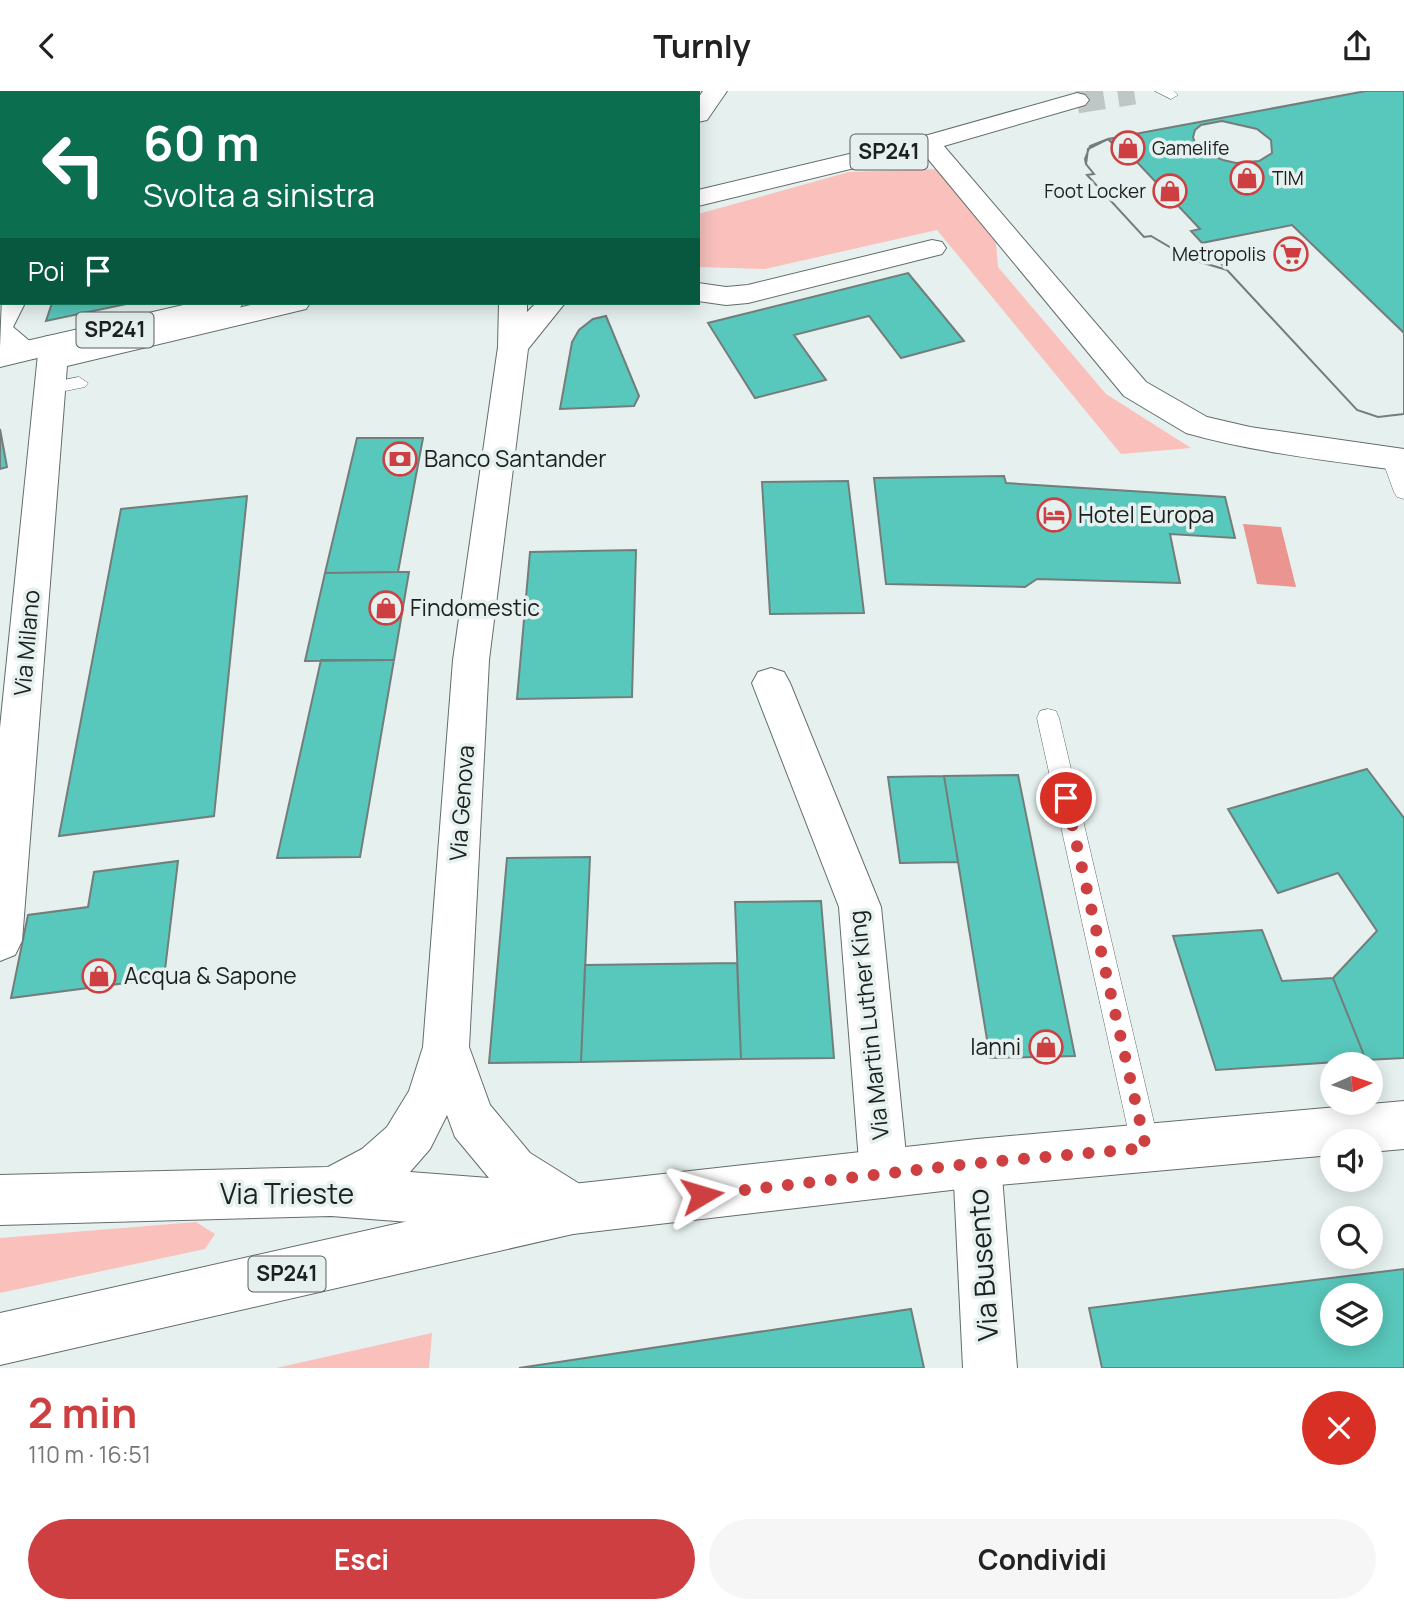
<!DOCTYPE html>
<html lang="it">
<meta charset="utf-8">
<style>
:root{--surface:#fff;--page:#f6f6f6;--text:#222;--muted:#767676;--accent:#ce3f41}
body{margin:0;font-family:Manrope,sans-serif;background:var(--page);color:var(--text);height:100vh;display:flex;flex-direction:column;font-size:26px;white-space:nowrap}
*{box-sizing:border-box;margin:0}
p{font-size:23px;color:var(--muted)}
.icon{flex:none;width:38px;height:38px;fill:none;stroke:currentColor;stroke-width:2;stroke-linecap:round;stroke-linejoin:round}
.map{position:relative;height:1277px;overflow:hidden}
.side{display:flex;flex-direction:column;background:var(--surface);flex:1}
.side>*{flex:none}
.hud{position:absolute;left:0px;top:0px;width:700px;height:214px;box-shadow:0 4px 18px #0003;background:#0b6e4f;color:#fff;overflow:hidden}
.needle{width:46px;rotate:87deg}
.buttons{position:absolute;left:1320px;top:961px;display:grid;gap:14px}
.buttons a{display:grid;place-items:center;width:63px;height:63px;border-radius:50%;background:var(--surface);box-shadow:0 4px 18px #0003;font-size:35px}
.pin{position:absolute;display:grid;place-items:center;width:60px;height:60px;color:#fff;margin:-30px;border:4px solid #fff;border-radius:50%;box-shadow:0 2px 7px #0007}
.me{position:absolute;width:77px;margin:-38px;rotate:83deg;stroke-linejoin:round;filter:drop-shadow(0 0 5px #0008)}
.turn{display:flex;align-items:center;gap:24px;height:147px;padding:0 28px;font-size:32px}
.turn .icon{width:91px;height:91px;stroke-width:2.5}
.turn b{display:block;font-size:49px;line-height:60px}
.then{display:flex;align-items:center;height:66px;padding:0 28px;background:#0003;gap:14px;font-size:26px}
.round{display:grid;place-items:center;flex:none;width:74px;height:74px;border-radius:37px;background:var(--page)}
.headline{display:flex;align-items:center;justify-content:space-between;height:119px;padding:0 28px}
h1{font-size:42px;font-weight:700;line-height:52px;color:var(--accent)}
.primary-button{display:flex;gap:14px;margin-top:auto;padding:14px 28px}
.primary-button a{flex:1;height:80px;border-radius:42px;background:var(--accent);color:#fff;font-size:28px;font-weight:700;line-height:80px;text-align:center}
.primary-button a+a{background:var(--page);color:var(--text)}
header{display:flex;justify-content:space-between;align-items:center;height:91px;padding:0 28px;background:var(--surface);font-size:32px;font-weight:700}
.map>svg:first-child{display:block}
.green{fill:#f9c0bc}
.water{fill:#ea958f}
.building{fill:#59c8bc;stroke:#737d7b;stroke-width:2;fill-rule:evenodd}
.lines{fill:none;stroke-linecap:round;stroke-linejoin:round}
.primary-tunnel{stroke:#bec7c5;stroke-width:27;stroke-dasharray:27 14;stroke-linecap:butt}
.lane-casing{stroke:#636d6b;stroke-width:1}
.street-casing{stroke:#636d6b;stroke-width:2}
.primary-casing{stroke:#636d6b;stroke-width:2}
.lane{fill:#fff;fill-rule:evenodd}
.street{fill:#fff;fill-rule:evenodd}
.primary{fill:#fff;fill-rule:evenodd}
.route{stroke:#ce3f41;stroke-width:12;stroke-dasharray:0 21.6}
.labels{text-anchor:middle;stroke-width:7;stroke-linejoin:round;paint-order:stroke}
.far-poi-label{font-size:19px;fill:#1c201f;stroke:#e6f1ef;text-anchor:start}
.shield{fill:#e6f1ef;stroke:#595f5d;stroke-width:2}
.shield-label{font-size:21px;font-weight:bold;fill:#1c201f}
.poi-label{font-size:23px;fill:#1c201f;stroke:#e6f1ef;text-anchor:start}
.street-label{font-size:23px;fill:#1c201f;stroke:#e6f1ef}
.near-street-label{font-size:28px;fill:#1c201f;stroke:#e6f1ef}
</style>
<header><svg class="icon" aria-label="back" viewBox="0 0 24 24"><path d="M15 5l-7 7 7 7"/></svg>Turnly<svg class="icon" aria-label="share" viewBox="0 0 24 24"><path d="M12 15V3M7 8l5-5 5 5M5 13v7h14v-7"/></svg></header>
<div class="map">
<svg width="1404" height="1277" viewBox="0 0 1404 1277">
<rect width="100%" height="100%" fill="#e6f1ef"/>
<path class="green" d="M937 78 996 152 998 176 1106 303 1191 357 1121 363 937 139 765 178 698 176V123L849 81Z
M196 1131 215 1143 205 1158 0 1202V1147Z
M432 1242 429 1277H276Z"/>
<path class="water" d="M1243 433 1281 436 1296 496 1257 493Z"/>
<path class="building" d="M1366 0H1404V323L1378 326 1357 319 1227 179 1190 168 1151 145 1144 146 1087 84 1094 83 1086 73 1085 68 1090 55 1108 48Z
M1222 30 1257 38 1271 49 1272 62 1259 70 1236 72 1223 69 1201 59 1195 52 1193 46 1195 39 1201 34Z
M1108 48 1130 71 1136 70 1200 138 1191 140 1227 179 1190 168 1151 145 1144 146 1087 84 1094 83 1086 73 1088 58Z
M1292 134 1404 242V323L1378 326 1357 319 1202 152Z
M908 182 964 250 901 267 869 225 794 244 826 289 755 307 708 232Z
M52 212H131L46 230Z
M606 225 639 305 634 315 560 318 572 251 579 239 593 228Z
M0 338 7 376 0 378Z
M357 347H423L398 481 325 482Z
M1004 385 1006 392 1225 406 1235 447 1170 443 1180 492 1037 488 1025 496 886 493 874 387Z
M848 390 864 522 770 523 762 391Z
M247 405 214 725 59 745 121 418Z
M636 459 632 606 517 608 530 461Z
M398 481H409L394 569 305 570 325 482Z
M321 569H394L360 766 277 767Z
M1367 678 1404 727V967L1366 969 1333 887 1377 840 1338 782 1278 802 1228 718Z
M1018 684 1075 965 990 967 944 685Z
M944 685 958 771 900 772 888 686Z
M590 766 581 971 489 972 507 767Z
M178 770 164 887 11 907 28 824 88 816 94 781Z
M821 810 834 967 741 968 735 811Z
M1262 839 1282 890 1333 887 1366 969 1216 979 1173 845Z
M737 872 741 968 581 971 585 874Z
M1404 1178V1277H1102L1089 1217ZM1332 1204H1370V1242H1332Z
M911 1218 924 1277H519Z"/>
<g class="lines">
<path class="primary-tunnel" d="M1077 9 1134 0"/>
<defs>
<path id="lane" d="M1155 0H1174L1178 4 1171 8Z
M79 286 88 292 85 296 50 303 41 297 44 293Z
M1392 361 1399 363 1404 375V408L1397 406 1394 401 1382 368 1385 363Z
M1048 618 1056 620 1059 627 1160 1057 1156 1067 1146 1071 1136 1067 1132 1057 1037 627 1040 620Z"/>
<path id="street" d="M106 0H130L105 2Z
M551 0H575V2H551Z
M703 0H727L707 29 698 31V7Z
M928 45 937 47 1146 291 1207 326 1250 336 1404 358V380C1331 370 1257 362 1186 342L1124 305 919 57 916 52 919 47Z
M2 107V123L0 124V108Z
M932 149 942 151 946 157 942 163 748 212 726 214 698 210V192L726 196 748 194Z
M2 206V212H25L13 236 39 258 44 246 54 244 64 246 69 256 259 212H310L306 218 67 275 22 850 15 864 0 870V637L38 263 36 267C20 271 12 265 0 256Z
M499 212H527V221L536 212H565L528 258 489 569 469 956 490 1014 530 1062 591 1100 598 1118 591 1136 573 1143 554 1135 540 1141 331 1125 0 1134V1084L328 1076 362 1058 387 1036 409 1000 423 956 453 569 498 256ZM447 1024 455 1046 489 1087 410 1081 430 1058Z
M771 577 784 581 790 592 881 816 908 1083 901 1100 884 1107 867 1100 860 1083 839 816 752 592 758 581Z
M977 1048 994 1055 1001 1072 1017 1277H963L953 1072 960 1055Z"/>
<path id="primary" d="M1077 2 1085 4 1089 9 1085 14 937 57 698 115V99L921 46Z
M192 212H243L239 218 0 276V256Z
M1404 1010V1058L1370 1061V1050H1332V1064L977 1096 573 1143 0 1274V1222L573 1093 977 1048Z"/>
</defs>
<use href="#lane" class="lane-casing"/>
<use href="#street" class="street-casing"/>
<use href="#primary" class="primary-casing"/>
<use href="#lane" class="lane"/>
<use href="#street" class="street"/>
<use href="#primary" class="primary"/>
</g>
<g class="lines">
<path class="route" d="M702 1104 977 1072 1146 1057 1066 707"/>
</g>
<defs>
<symbol id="shop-ring" viewBox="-11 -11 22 22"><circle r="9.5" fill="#e6f1ef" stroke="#ce3f41" stroke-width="1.5"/><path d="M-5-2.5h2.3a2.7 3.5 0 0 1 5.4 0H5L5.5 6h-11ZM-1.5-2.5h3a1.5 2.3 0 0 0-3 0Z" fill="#ce3f41"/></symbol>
<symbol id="supermarket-ring" viewBox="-11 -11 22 22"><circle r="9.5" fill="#e6f1ef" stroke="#ce3f41" stroke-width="1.5"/><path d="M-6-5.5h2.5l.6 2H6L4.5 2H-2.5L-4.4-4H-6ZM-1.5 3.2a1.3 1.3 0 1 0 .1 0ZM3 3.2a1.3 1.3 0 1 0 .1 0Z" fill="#ce3f41"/></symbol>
<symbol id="bank-ring" viewBox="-11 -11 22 22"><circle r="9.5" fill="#e6f1ef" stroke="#ce3f41" stroke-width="1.5"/><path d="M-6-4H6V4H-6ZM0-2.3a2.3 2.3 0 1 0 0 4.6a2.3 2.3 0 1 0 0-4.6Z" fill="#ce3f41"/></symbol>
<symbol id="hotel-ring" viewBox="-11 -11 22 22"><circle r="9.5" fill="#e6f1ef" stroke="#ce3f41" stroke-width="1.5"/><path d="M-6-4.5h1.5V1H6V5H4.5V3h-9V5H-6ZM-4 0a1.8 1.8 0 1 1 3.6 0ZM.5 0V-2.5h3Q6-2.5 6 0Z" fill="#ce3f41"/></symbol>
</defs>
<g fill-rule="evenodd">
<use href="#shop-ring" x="1109" y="38" width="38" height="38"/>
<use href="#shop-ring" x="1228" y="68" width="38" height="38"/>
<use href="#shop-ring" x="1151" y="81" width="38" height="38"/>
<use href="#supermarket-ring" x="1272" y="144" width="38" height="38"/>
<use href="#bank-ring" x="381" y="349" width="38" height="38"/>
<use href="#hotel-ring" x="1035" y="405" width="38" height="38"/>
<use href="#shop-ring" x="367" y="498" width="38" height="38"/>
<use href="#shop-ring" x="80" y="866" width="38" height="38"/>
<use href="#shop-ring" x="1027" y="937" width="38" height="38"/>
</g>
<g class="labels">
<g class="far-poi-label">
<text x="1152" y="64">Gamelife</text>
<text x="1272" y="94">TIM</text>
<text x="1146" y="107" text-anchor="end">Foot Locker</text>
<text x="1266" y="170" text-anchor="end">Metropolis</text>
</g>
<g class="shield">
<rect x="850.5" y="43.5" width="77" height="35" rx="5"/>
<rect x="76.5" y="221.5" width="77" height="35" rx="5"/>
<rect x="248.5" y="1165.5" width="77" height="35" rx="5"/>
</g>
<g class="shield-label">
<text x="889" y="68">SP241</text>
<text x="115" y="246">SP241</text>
<text x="287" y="1190">SP241</text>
</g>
<g class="poi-label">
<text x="424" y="376">Banco Santander</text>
<text x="1078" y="432">Hotel Europa</text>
<text x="410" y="525">Findomestic</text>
<text x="124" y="893">Acqua &amp; Sapone</text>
<text x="1021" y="964" text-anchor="end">Ianni</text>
</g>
<g class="street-label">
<text transform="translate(27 552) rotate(-85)" y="8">Via Milano</text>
<text transform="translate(462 712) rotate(-86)" y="8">Via Genova</text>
<text transform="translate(869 934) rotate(-96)" y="8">Via Martin Luther King</text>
</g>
<g class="near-street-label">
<text x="287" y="1113">Via Trieste</text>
<text transform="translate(983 1174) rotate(-94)" y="10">Via Busento</text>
</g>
</g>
</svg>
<div class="buttons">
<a><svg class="needle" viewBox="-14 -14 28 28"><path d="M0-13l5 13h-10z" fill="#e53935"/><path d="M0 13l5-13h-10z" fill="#767676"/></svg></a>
<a><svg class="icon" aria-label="sound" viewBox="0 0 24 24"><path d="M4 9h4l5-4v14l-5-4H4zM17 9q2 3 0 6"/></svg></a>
<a><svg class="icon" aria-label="search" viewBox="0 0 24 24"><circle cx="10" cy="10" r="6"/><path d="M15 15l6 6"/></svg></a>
<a><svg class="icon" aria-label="layers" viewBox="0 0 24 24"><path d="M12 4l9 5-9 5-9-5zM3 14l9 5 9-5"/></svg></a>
</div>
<div class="pin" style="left:1066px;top:707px;background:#d93025"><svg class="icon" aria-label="arrive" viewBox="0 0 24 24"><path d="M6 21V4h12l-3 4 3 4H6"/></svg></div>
<svg class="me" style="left:702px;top:1104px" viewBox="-20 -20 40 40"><path d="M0-17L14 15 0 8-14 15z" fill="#ce3f41" stroke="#fff" stroke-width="4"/></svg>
<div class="hud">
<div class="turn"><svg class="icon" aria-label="left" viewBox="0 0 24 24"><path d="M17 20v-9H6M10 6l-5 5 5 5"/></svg><div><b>60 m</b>Svolta a sinistra</div></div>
<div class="then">Poi<svg class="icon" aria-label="arrive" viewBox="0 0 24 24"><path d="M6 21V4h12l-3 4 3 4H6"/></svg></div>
</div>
</div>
<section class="side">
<div class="headline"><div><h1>2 min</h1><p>110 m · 16:51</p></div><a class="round" style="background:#d93025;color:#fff"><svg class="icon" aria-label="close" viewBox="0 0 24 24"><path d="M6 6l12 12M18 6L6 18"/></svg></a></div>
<div class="primary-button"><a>Esci</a><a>Condividi</a></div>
</section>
